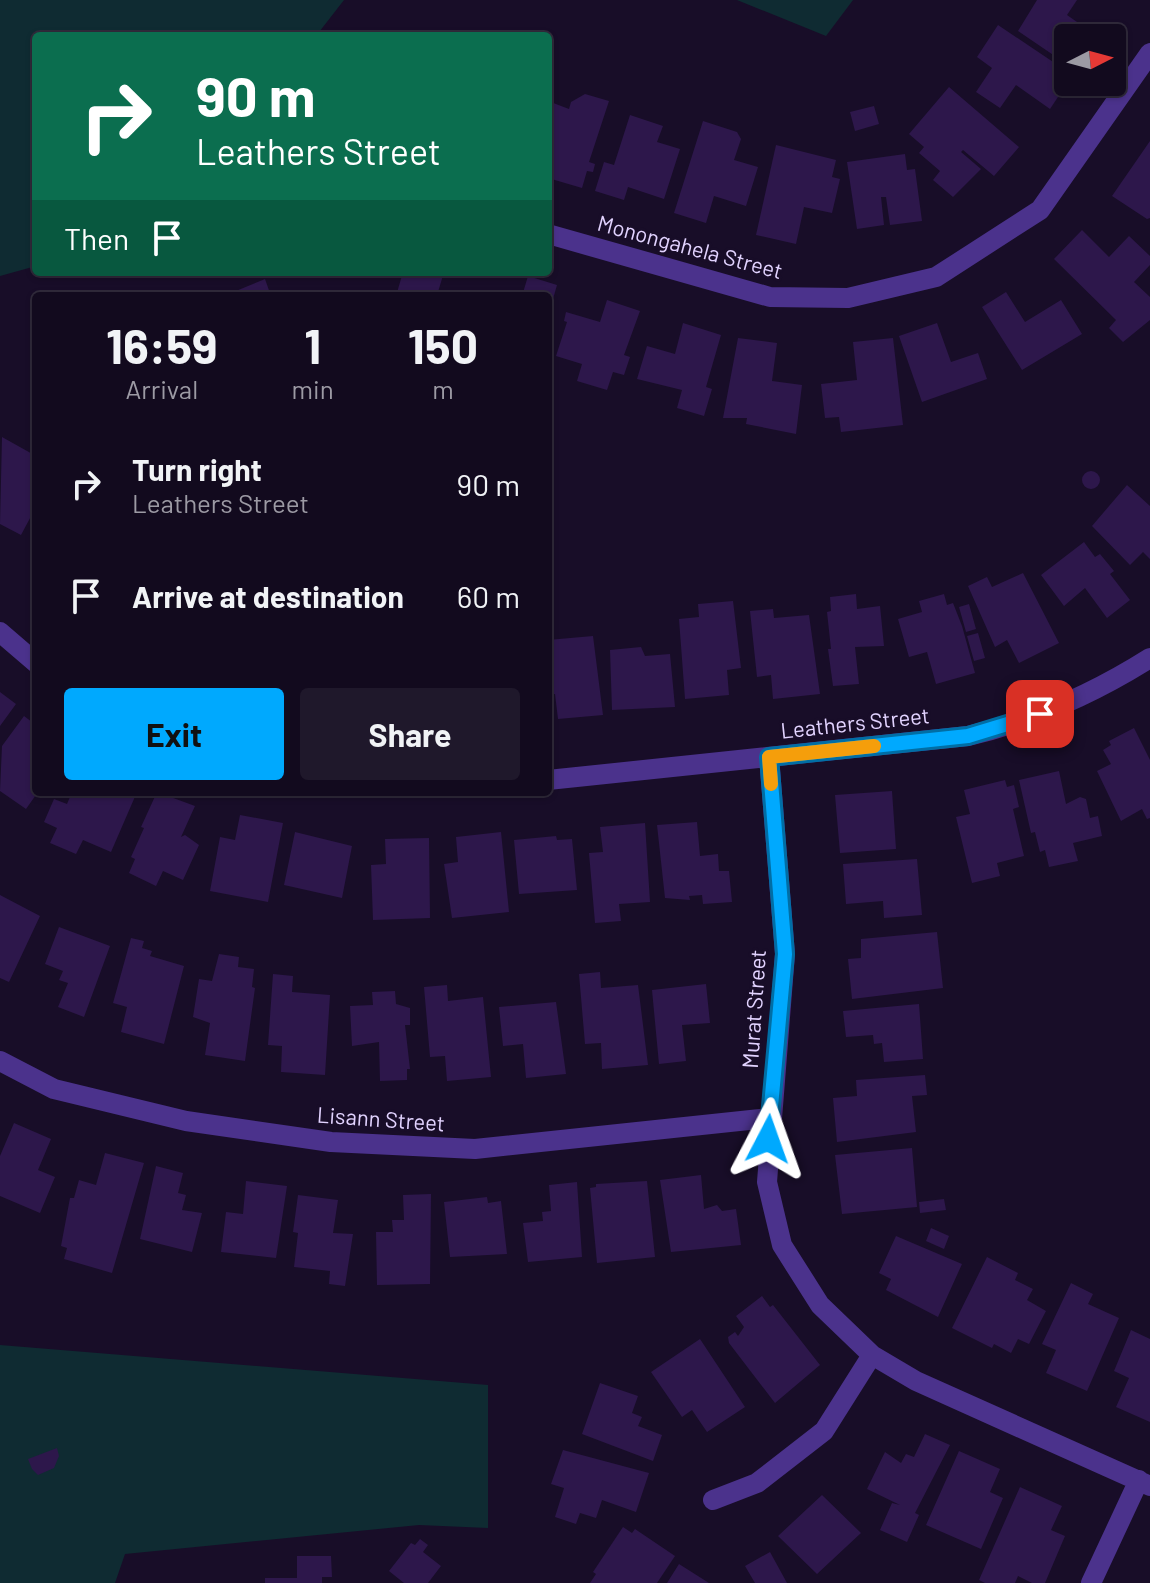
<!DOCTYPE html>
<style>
:root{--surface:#120a1e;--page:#1f182b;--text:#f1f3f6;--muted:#9c9aa4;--line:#312b3c;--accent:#00a9fe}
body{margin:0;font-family:Barlow,sans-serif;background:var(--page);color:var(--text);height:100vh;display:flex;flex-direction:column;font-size:30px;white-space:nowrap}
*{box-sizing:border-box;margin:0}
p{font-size:26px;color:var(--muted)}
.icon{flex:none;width:44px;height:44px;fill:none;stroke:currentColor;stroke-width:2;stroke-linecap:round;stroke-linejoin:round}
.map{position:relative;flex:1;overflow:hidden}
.drawer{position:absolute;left:32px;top:292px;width:520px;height:504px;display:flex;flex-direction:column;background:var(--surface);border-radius:8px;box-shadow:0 2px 6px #0004,0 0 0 2px var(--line)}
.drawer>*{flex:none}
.banner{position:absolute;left:32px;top:32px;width:520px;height:244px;border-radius:8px;box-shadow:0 2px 6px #0004,0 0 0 2px var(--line);background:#0b6e4f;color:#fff;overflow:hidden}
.needle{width:52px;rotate:84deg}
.buttons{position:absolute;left:1054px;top:24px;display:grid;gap:16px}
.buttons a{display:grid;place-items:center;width:72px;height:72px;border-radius:8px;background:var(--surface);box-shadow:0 2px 6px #0004,0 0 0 2px var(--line);font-size:40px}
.pin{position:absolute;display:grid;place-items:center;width:68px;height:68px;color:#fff;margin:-34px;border-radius:16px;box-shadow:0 4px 12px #0006}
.me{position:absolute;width:88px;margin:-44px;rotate:4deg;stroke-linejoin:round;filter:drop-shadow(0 0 6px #0008)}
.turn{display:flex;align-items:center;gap:28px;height:168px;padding:0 32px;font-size:36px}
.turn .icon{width:104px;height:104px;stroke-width:2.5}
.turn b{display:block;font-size:56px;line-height:68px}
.then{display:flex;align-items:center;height:76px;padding:0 32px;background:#0003;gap:16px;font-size:30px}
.eta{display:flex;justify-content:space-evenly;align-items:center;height:136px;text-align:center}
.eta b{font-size:48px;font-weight:700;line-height:56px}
.cta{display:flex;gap:16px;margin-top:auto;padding:16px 32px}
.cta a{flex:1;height:92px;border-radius:8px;background:var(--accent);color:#111;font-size:32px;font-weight:700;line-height:92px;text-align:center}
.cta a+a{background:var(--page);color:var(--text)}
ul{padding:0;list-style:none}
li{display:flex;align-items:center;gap:24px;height:112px;padding:0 32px}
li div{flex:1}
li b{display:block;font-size:30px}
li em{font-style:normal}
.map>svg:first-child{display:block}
.green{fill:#0f2b32}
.building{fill:#2d174b}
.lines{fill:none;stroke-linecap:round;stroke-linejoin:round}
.street{stroke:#4b328c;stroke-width:20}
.route-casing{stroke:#006ea5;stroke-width:20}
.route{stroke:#00a9fe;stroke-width:14}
.slow{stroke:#f59e0b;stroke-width:14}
.labels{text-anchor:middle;stroke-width:6;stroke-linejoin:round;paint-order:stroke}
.street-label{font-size:22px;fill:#e2d3ff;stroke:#180d28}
</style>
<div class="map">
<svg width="1150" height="1583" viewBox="0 0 1150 1583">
<rect width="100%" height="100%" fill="#180d28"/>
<path class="green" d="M0 0H344L316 36H36V266L0 276Z
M737 0H853L826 36Z
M0 1345 488 1385V1528L419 1525 125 1554 115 1583H0Z"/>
<path class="building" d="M1037 0H1077L1067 15 1100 38H1068V65L1018 31Z
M998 25 1068 72V82L1050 109 1016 85 1000 108 976 92 992 68 977 57Z
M949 87 1019 147 994 176 963 150 961 152 981 169 953 197 933 180 940 171 919 153 924 147 909 134Z
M585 94 609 101 589 162 595 164 593 172 587 171 582 188 548 178 553 139 548 137V101L569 109 571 102Z
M874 106 879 124 855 131 850 112Z
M630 115 663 126 657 142 680 149 664 199 628 187 624 200 595 191 604 162 614 165Z
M703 121 737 132 741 139 734 160 758 167 746 206 714 196 706 223 674 213Z
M1150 141V218L1147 219 1112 196Z
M776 145 836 160 832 177 840 179 832 213 804 207 796 244 756 235Z
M905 154 907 170 915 169 922 221 890 225 886 197H881L884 225 857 229 847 162Z
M1082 230 1109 257 1129 236 1150 256V265L1134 282 1150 297V320L1123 342 1109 328 1116 320 1054 259Z
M403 272H444L438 292 450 296H396Z
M528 276 557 285 549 313 548 296H522Z
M265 279 271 296H232L231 293Z
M1006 292 1025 322 1061 300 1082 334 1022 370 982 307Z
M607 300 640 311 624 355 630 357 624 375 613 372 607 390 577 381 582 364 556 356 567 322 564 321 566 312 600 322Z
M683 323 721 335 706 387 712 389 704 416 677 408 682 390 637 379 647 346 675 354Z
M937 323 951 362 978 353 987 379 922 402 899 336Z
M738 338 777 343 772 381 802 385 796 434 746 424 747 418H723Z
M893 338 903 425 841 432 839 417 825 418 821 384 857 380 853 342Z
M2 437 36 456V507L21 535 0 524Z
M1082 480a9 9 0 1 1 18 0a9 9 0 1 1-18 0Z
M1127 485 1150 506V559L1143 552 1130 565 1092 526Z
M1084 542 1095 557 1100 554 1114 571 1110 574 1130 600 1107 618 1085 588 1064 606 1041 575Z
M1023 573 1059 643 1019 663 1007 640 995 647 968 586 987 577 992 587Z
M856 594 857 609 880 606 884 646 855 647 859 684 833 686 828 649H831L827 612 831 611 830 597Z
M944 594 947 605 953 603 962 626 975 673 936 684 927 652 909 657 898 619 922 612 919 601Z
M733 601 741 668 727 670 729 695 685 699 679 619 699 617 698 604Z
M969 604 976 629 966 632 959 607Z
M773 609 774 618 809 615 820 694 773 699 771 675 757 677 750 611Z
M978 633 985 658 974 661 967 636Z
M593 636 603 715 558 719 555 694 548 695V640Z
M641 647 645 656 670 654 675 707 612 710 610 650Z
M0 692 16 704 0 726Z
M24 716 36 725V762L33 767 36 766 38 792 26 809 0 791 2 746Z
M1134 728 1150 760V818L1147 819 1142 809 1121 821 1097 771 1111 764 1103 750 1111 745 1109 741Z
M1059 771 1066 804 1080 797 1086 799 1090 818 1098 816 1102 836 1073 843 1078 861 1049 867 1045 850 1040 852 1035 832 1031 833 1019 780Z
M1005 780 1007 787 1014 785 1019 807 1013 809 1024 856 997 863 1000 876 972 883 956 817 970 814 964 790Z
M892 791 896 849 840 853 835 795Z
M72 792H137L111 852 83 840 76 854 50 843 57 828 44 822 54 799 67 804Z
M157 792 195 806 181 837 185 835 199 845 183 880 163 871 156 886 129 873 135 859 131 857 144 828 141 827Z
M240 815 283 823 268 902 210 891 220 837 235 840Z
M697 822 700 856 718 854 719 871H729L732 902 703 904 702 895 689 896 690 900 665 898 657 825Z
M645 823 650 902 619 904 621 921 595 923 589 853 603 852 600 827Z
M295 832 352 846 342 898 284 885Z
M501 832 509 912 452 918 444 864 458 862 456 837Z
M556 836 557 840 572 839 577 890 519 894 514 840Z
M429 838 430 918 373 920 371 865 386 864 385 839Z
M917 859 922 915 884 918 883 901 846 904 843 864Z
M0 895 40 916 9 982 0 978Z
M59 927 110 946 84 1017 58 1007 68 983 59 980 63 971 45 964Z
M937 932 943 988 852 999 848 959 861 958V939Z
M131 938 144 941 142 948 152 951 150 956 184 966 164 1044 121 1032 127 1007 113 1003Z
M219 954 239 957 238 967 254 969 252 987 255 988 245 1061 205 1055 210 1023 193 1017 199 979 212 981Z
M600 972 601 988 638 985 648 1065 602 1069 601 1043 585 1044 579 974Z
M273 974 293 976 292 992 330 995 325 1075 281 1072 282 1046 268 1045Z
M706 984 710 1023 682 1025 686 1061 659 1064 652 990Z
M447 985 448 1001 483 997 491 1077 447 1081 445 1056 430 1057 424 987Z
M395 991 396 1004 410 1008V1025H405L410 1069H407V1080L380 1081 379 1042 352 1046 350 1006 373 1005 372 992Z
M556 1002 566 1074 526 1078 523 1044 503 1046 499 1007Z
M919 1004 923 1059 884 1062 882 1043 874 1044 873 1035 846 1037 843 1011Z
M925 1075 927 1095 912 1096 916 1132 837 1142 833 1098 857 1096 856 1080Z
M14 1123 51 1139 38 1170 55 1177 40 1213 0 1196V1156Z
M912 1148 917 1207 842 1214 835 1155Z
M105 1153 144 1163 112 1273 64 1259 67 1248 61 1246 70 1198H74L79 1180 96 1185Z
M156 1166 183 1173 178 1193 186 1195 182 1210 202 1213 192 1252 140 1239Z
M701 1175 704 1209 717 1205 722 1211 736 1209 741 1245 671 1252 660 1180Z
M246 1181 287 1186 276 1258 221 1252 226 1212 243 1214Z
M647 1181 655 1257 597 1263 590 1188 596 1187V1184Z
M577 1182 582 1257 528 1262 523 1223 543 1221 542 1212 551 1211 549 1185Z
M431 1194 430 1284 377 1285 376 1232H393L392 1220H404L403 1195Z
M298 1195 338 1200 333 1233 353 1234 345 1286 329 1284 330 1271 294 1267 298 1233 293 1232Z
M487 1197 488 1203 501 1201 507 1254 450 1257 444 1202Z
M944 1199 946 1210 920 1213 919 1202Z
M931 1228 949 1236 944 1249 926 1241Z
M896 1236 962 1264 938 1317 886 1290 891 1279 879 1273Z
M987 1257 1018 1273 1015 1280 1033 1289 1027 1300 1046 1311 1029 1344 1018 1339 1011 1353 994 1344 992 1348 952 1328Z
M1071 1283 1093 1294 1088 1304 1119 1318 1087 1391 1046 1373 1056 1350 1042 1344Z
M762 1296 770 1307 773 1305 820 1365 775 1403 729 1343 728 1337 735 1332 738 1336 744 1327 736 1316Z
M1131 1330 1150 1339V1422L1116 1407 1129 1378 1114 1371Z
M700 1339 745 1407 707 1432 692 1410 682 1417 651 1372Z
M600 1383 638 1396 632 1413 642 1417 638 1426 662 1435 653 1461 582 1434Z
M925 1434 950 1445 915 1513 919 1515 907 1542 880 1530 892 1503 900 1505 867 1489 885 1452 901 1463 906 1454 914 1457Z
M57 1448 59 1456 54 1468 38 1475 32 1469 28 1459Z
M563 1450 649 1473 636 1512 602 1500 596 1518 580 1513 576 1524 555 1517 564 1488 551 1484Z
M959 1451 1000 1469 990 1492 1003 1498 981 1549 926 1525Z
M1020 1487 1062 1506 1051 1530 1065 1536 1045 1583H1032L1018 1576 1015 1583H985L979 1580Z
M822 1495 861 1533 817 1574 778 1536Z
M623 1527 632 1533 635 1529 675 1556 657 1583H590L596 1574 593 1572Z
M420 1539 428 1545 423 1552 441 1566 428 1583H404L389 1571 411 1543 415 1545Z
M770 1552 787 1583H755L745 1566Z
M297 1556H331L332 1577H322V1583H265V1578H297Z
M679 1564 709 1583H667Z"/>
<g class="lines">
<path class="street" d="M548 234 770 297 848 298 936 277 1040 210 1150 53
M0 632 36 663
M769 757 785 954 767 1182 782 1245 820 1305 872 1355 916 1381 1150 1486
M548 780 968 736C1035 720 1093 694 1150 658
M0 1061 54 1089 186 1121 331 1142 475 1149 769 1118
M713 1500 757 1483 824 1431 872 1355
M1091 1583 1139 1480"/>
</g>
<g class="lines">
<defs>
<path id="route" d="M768 1139 785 954 769 757 968 736 1040 714"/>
</defs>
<use href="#route" class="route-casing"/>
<use href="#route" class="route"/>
<path class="slow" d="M771 784 769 757 874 746"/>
</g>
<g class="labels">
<g class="street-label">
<text transform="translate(690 247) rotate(15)" y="8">Monongahela Street</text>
<text transform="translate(855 723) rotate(-6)" y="8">Leathers Street</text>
<text transform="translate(754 1009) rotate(-86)" y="8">Murat Street</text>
<text transform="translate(381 1119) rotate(4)" y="8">Lisann Street</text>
</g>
</g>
</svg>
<div class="buttons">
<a><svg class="needle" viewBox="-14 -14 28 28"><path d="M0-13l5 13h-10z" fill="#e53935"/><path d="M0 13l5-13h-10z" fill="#9c9aa4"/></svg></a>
</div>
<div class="pin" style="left:1040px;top:714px;background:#d93025"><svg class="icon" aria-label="arrive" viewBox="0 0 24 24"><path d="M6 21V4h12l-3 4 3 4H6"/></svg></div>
<svg class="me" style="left:768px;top:1139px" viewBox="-20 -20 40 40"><path d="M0-17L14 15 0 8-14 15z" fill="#00a9fe" stroke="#fff" stroke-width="4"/></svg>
<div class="banner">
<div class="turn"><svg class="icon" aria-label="right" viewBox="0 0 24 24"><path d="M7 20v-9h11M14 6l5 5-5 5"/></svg><div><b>90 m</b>Leathers Street</div></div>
<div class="then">Then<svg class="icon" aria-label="arrive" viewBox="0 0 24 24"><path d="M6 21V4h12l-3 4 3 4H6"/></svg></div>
</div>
<section class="drawer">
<div class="eta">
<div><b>16:59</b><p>Arrival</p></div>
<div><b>1</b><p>min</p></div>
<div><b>150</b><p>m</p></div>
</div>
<ul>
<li><svg class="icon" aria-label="right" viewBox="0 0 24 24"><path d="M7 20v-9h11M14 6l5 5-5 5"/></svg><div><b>Turn right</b><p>Leathers Street</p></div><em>90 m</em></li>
<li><svg class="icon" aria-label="arrive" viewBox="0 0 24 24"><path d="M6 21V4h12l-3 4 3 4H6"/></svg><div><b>Arrive at destination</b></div><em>60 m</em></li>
</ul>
<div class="cta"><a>Exit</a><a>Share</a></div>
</section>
</div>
